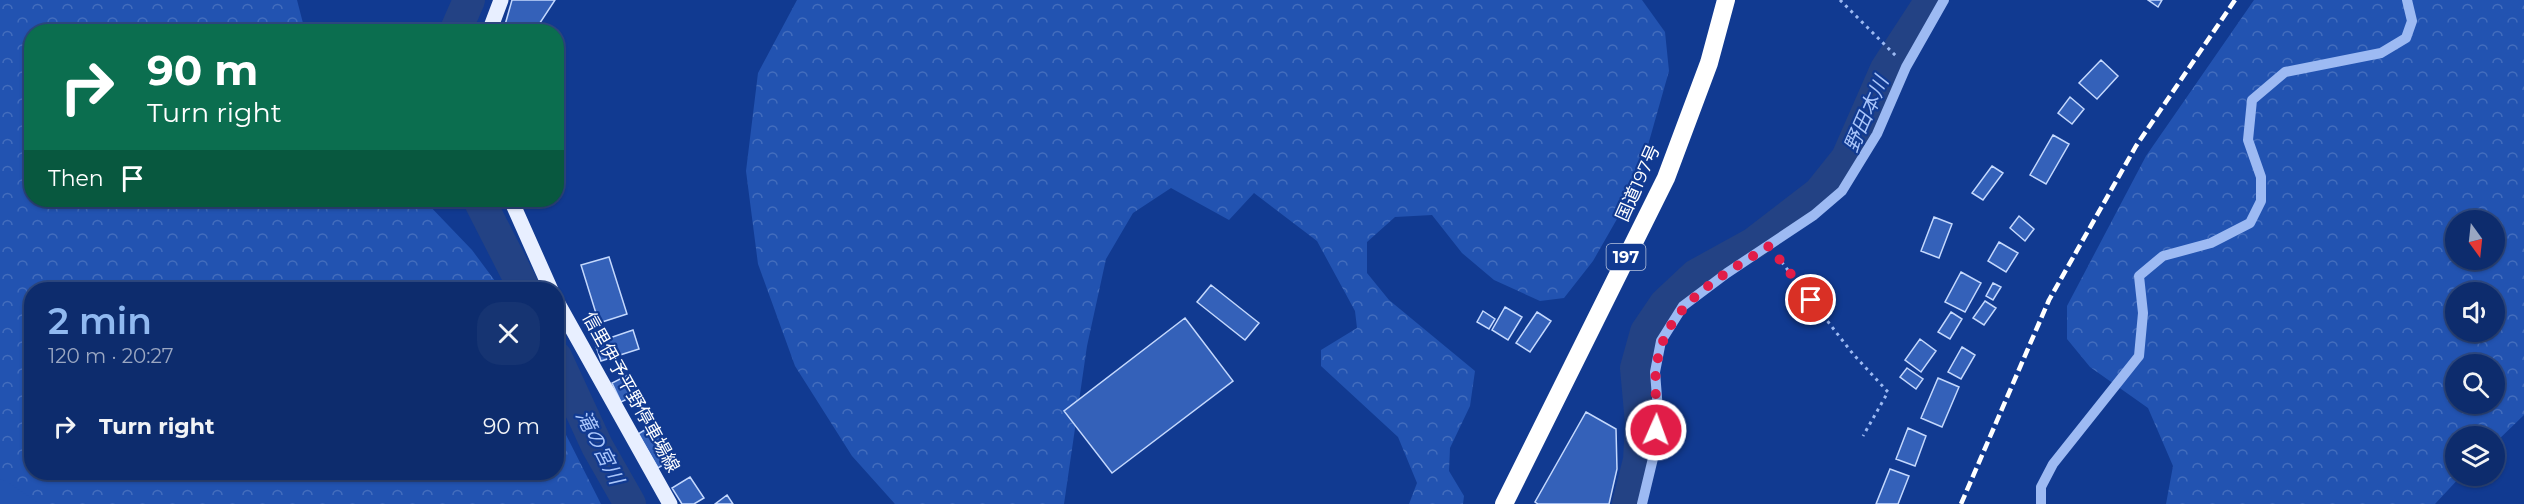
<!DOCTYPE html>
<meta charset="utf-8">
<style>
:root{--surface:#0d2c6d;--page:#163472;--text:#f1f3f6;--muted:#9aa7c2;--line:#2d4880;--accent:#90b9f0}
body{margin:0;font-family:Montserrat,"Noto Sans JP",sans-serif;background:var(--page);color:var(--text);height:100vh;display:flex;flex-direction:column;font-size:22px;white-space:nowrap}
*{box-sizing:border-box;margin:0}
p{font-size:20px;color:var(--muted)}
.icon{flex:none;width:33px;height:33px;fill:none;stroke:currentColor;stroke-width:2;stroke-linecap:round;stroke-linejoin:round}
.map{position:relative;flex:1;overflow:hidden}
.drawer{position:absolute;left:24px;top:282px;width:540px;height:198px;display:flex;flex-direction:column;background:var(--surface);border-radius:24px;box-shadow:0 2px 4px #0004,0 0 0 2px var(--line)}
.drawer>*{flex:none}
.banner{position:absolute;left:24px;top:24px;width:540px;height:183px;border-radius:24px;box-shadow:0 2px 4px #0004,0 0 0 2px var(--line);background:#0b6e4f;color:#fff;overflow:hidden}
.needle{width:39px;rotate:165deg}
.tools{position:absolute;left:2445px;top:210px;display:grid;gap:12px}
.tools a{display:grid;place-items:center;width:60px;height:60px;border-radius:50%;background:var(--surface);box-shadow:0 2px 4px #0004,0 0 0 2px var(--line);font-size:30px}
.pin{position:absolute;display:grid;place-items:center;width:51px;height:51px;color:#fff;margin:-26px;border:3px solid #fff;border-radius:50%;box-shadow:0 2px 6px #0007}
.me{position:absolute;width:66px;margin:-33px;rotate:2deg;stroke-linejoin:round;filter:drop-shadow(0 0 4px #0008)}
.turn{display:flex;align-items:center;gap:21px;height:126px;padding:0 24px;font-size:27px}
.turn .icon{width:78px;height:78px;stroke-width:2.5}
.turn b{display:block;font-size:42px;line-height:51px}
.then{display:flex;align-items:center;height:57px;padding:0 24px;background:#0003;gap:12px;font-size:22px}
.round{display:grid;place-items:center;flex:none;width:63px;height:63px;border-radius:24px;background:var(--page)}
.head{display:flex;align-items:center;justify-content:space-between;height:102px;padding:0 24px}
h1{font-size:36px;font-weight:600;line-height:45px;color:var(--accent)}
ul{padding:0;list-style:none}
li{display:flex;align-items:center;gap:18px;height:84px;padding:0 24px}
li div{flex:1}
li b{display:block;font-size:22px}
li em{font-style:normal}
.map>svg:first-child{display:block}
.forest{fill:url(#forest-crowns);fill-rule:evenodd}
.pitch{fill:#2253b1}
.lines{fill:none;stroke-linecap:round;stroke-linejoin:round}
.river{stroke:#234284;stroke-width:32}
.building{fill:#3461b9;stroke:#c4d8fd;stroke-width:1.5}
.path{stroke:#9dbaf3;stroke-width:3;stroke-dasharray:3 4.5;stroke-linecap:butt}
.minor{stroke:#9dbaf3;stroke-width:10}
.major{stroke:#e8efff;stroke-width:15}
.highway{stroke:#fff;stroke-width:18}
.rail{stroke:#fff;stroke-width:4.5;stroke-dasharray:10 4.5;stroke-linecap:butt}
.route{stroke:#e11d48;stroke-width:10;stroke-dasharray:0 18}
.labels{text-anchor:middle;stroke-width:4.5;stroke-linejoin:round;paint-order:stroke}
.shield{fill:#113a91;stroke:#b8c4de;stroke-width:1.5}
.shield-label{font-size:16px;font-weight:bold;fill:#fff}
.street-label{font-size:18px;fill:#fff;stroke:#113a91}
.water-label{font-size:20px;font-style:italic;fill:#a9c5fa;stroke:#113a91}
</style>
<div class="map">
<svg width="2524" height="504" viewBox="0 0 2524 504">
<defs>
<pattern id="forest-crowns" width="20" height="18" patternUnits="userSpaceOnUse" patternTransform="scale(1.5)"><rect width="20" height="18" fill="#2253b1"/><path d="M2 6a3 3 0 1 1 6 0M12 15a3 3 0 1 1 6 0" fill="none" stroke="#436dbd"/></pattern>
</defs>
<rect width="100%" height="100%" fill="#113a91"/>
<path class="forest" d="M0 0H297L305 31 32 32V200H424L472 250 501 289 32 290V472H556L557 417 601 504H0Z
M797 0H1642L1665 32 1669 71 1637 184 1593 261 1564 298 1540 301 1494 280 1462 253 1432 215 1395 217 1367 242V273L1389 300 1475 371 1470 406 1450 448 1449 471 1464 496 1463 504H1409L1417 483 1398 437 1321 366V350L1357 328 1355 311 1317 241 1254 193 1229 220 1171 188 1133 213 1106 259 1087 346 1064 504H895L852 456 795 366 758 264 746 171 758 73Z
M2254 0H2524V415L2495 443 2494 436H2456V476H2461L2435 504H2166L2173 466 2148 408 2090 367 2067 339V306L2146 156ZM2456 220H2494V260H2456ZM2456 292H2494V332H2456ZM2456 364H2494V404H2456Z"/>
<path class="pitch" d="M0 479 6 481 40 504H0Z"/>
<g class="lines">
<path class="river" d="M455 32 469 0
M479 200 525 290
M556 357 597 446 630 504
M1628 504 1639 460 1641 423 1636 368 1646 332 1665 304 1696 275 1754 243 1819 193 1847 158 1886 69 1931 0"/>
</g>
<path class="building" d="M512 0H555L534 32H503Z
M2148 0H2162L2158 7Z
M2101 60 2118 76 2097 99 2079 83Z
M2070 97 2084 109 2072 124 2058 113Z
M2053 135 2069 144 2046 184 2030 175Z
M1992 166 2003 173 1983 200 1972 193Z
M2019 216 2034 229 2025 241 2010 228Z
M1934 217 1952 224 1939 258 1921 251Z
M1999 242 2018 253 2006 272 1988 261Z
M609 257 627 314 599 323 581 265Z
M1961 272 1981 283 1965 312 1945 302Z
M1993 283 2001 287 1993 300 1986 296Z
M1211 285 1259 323 1245 340 1197 302Z
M1985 301 1996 308 1984 325 1973 318Z
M1505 307 1522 317 1508 340 1492 330Z
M1483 311 1495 319 1489 329 1477 322Z
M1537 312 1551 321 1530 352 1516 343Z
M1951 312 1962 319 1950 339 1938 332Z
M1185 318 1233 381 1112 473 1064 411Z
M633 330 639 349 601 361 595 343Z
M1920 339 1936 351 1921 372 1905 360Z
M1962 347 1975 355 1961 379 1948 372Z
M1907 368 1923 379 1916 389 1900 377Z
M630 374 640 393 621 402 612 383Z
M1938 378 1959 387 1942 427 1921 418Z
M1586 412 1616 429 1617 469 1609 504H1538L1535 502Z
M653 425 673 459 658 468 638 434Z
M1908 428 1926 436 1915 466 1896 459Z
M1890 469 1909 476 1898 504H1876Z
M690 477 704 498 694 504H682L672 488Z
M727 495 733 504H715Z"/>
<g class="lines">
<path class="path" d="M1840 0 1897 57
M1777 256 1853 354 1888 392 1863 436"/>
<path class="minor" d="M1642 504 1655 450 1658 410 1655 372 1661 341 1683 306 1727 273 1814 215 1842 191 1877 134 1906 67 1944 0
M2041 504V487L2053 464 2139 356 2143 313 2139 276 2163 256 2211 243 2250 223 2261 201V177L2248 140 2252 100 2285 72 2381 53 2406 38 2412 21 2407 0"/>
<path class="major" d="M489 32 501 0
M511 200 551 290
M556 300 670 504"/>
<path class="highway" d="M1504 504 1666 178 1709 63 1726 0"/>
<path class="rail" d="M1961 504 2049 300 2136 146 2235 0"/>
</g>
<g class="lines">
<path class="route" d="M1656 430C1658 410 1654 390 1656 370 1663 305 1719 278 1769 246L1811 300"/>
</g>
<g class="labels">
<rect class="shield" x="1606.5" y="244" width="39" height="26" rx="4.5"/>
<g class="shield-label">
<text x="1626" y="263">197</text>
</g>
<g class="street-label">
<text transform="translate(1638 183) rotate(-66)" y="6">国道197号</text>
<text transform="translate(631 392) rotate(61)" y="6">信里伊予平野停車場線</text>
</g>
<g class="water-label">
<text transform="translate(1866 114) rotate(-66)" y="7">野田本川</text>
<text transform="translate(600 447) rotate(63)" y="7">滝の宮川</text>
</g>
</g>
</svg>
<div class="tools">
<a><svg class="needle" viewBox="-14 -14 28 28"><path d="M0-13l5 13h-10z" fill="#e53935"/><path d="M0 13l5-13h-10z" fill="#9aa7c2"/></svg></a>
<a><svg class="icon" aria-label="sound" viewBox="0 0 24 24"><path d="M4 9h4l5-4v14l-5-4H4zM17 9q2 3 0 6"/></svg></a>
<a><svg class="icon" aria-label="search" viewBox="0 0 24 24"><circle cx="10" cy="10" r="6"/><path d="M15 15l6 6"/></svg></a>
<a><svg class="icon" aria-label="layers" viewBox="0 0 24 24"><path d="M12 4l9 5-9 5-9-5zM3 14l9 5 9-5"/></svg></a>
</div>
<div class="pin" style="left:1811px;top:300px;background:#d93025"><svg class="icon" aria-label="arrive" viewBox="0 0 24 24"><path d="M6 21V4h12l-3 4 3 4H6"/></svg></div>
<svg class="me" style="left:1656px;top:430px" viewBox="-20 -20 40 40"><circle r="17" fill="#e11d48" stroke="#fff" stroke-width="3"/><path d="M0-11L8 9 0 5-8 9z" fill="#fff"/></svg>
<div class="banner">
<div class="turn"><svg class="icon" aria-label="right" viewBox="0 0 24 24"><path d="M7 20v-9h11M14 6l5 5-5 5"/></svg><div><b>90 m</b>Turn right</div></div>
<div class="then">Then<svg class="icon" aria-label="arrive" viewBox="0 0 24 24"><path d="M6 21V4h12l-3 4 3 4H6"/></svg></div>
</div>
<section class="drawer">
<div class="head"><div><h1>2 min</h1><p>120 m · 20:27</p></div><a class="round"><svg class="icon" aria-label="close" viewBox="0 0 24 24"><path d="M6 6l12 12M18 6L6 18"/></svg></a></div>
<ul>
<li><svg class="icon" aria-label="right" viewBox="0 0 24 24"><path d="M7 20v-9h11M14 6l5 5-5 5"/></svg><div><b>Turn right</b></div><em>90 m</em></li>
</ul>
</section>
</div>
